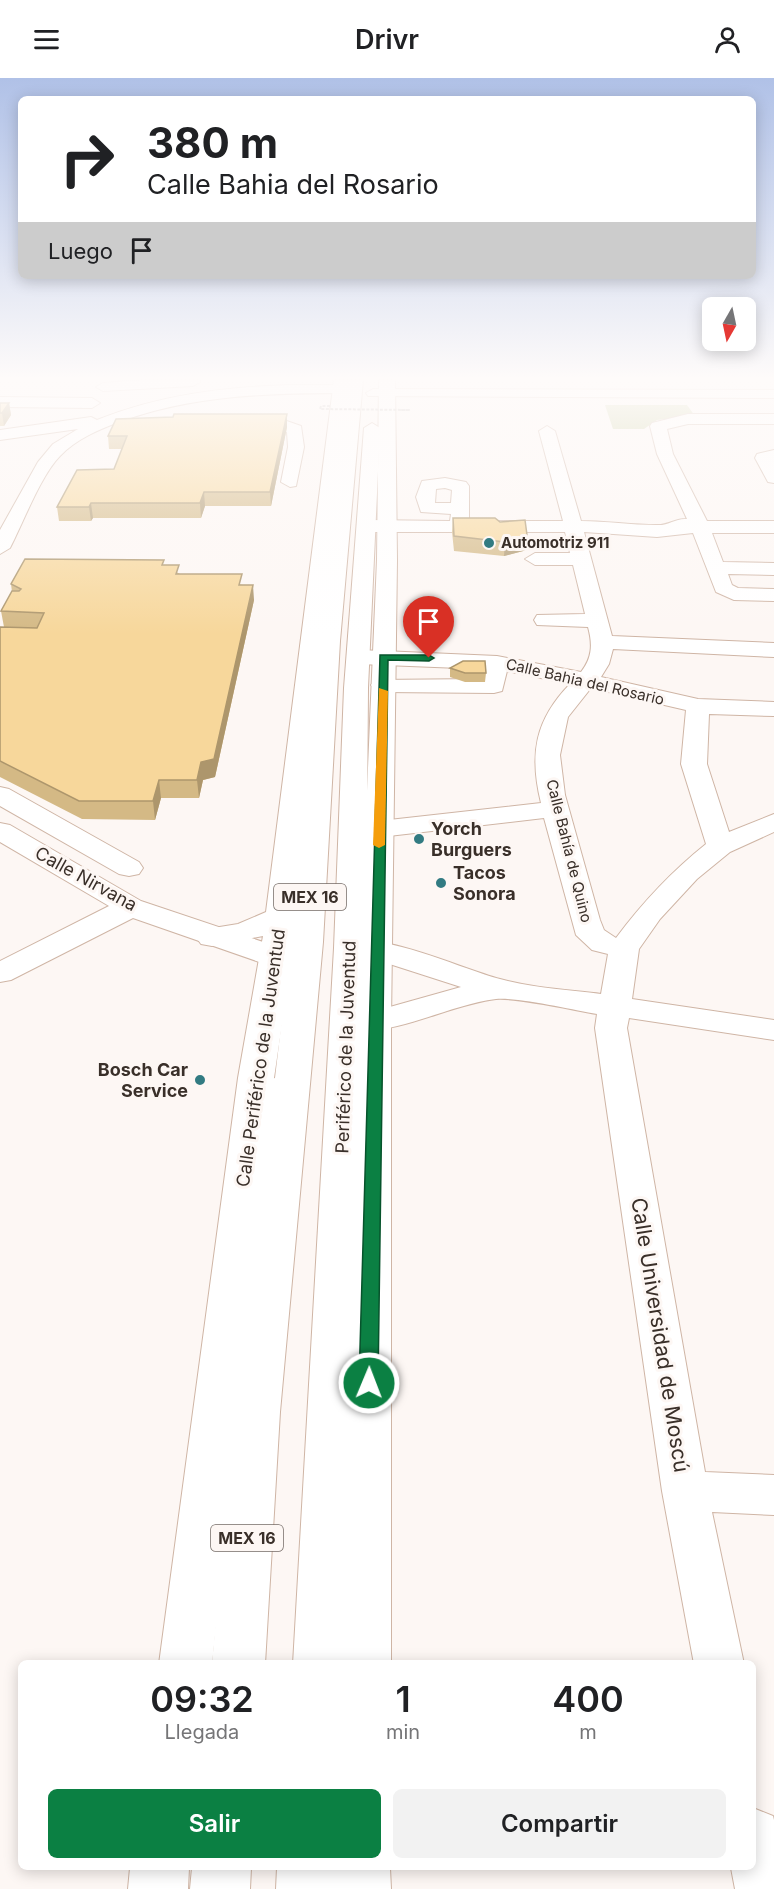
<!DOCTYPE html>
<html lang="es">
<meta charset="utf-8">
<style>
:root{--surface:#fff;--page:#f2f2f2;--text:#202124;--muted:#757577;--accent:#0b8043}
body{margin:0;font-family:Inter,sans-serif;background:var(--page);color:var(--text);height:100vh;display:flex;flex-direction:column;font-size:22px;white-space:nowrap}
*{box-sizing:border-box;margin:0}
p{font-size:20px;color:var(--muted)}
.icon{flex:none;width:33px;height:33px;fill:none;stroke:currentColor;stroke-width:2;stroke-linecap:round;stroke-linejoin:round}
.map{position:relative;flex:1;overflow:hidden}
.side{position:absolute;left:18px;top:1582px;width:738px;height:210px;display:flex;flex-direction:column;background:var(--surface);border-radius:9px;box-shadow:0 3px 15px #0003}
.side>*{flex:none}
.top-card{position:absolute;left:18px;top:18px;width:738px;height:183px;border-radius:9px;box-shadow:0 3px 15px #0003;background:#fff;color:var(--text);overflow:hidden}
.needle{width:39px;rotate:189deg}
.buttons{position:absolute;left:702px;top:219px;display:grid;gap:12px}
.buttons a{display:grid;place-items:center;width:54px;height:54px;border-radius:9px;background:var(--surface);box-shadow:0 3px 15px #0003;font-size:30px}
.pin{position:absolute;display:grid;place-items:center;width:51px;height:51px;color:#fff;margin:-62px -26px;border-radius:50% 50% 50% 0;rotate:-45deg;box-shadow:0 0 6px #0007}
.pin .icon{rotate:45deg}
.me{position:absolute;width:66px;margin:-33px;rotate:1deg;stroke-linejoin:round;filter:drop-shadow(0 0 4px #0008)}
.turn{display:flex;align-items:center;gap:21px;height:126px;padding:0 30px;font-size:27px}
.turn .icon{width:78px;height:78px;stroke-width:2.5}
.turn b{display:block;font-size:42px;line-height:51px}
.then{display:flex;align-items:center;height:57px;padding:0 30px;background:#0003;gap:12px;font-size:22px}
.eta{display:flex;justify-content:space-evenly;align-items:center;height:102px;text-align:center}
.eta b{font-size:36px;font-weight:600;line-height:42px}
.button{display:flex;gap:12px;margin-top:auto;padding:12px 30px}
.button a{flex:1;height:69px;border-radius:9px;background:var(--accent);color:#fff;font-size:24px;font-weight:600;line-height:69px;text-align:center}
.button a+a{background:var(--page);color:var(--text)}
header{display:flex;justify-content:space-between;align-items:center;height:78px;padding:0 30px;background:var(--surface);font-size:27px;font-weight:600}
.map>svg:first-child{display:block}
.green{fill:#c9ce9f}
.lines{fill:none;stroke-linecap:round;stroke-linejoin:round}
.minor-casing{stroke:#cfb5a5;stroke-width:2}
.major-casing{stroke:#cfb5a5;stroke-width:2}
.highway-casing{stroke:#cfb5a5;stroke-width:2}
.minor{fill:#fff;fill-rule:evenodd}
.major{fill:#fff;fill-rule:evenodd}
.highway{fill:#fff;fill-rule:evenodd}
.path-bridge{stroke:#bbb3af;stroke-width:2;stroke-dasharray:3 1.5;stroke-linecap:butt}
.wall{fill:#d4b985}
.shaded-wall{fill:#ad966c}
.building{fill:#f7d79b;stroke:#ad966c;stroke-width:1.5}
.route{fill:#0b8043;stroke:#07532c;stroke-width:1.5}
.slow{fill:#f59e0b}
.poi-dot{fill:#327b82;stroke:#fdf7f4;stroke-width:2}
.labels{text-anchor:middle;stroke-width:6;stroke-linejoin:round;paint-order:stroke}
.far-poi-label{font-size:15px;font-weight:bold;fill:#392f29;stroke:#fdf7f4;text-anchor:start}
.far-street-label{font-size:15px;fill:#392f29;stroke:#fdf7f4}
.shield{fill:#fdf7f4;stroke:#746b66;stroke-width:1.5}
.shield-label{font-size:16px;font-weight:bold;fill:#392f29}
.poi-label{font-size:18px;font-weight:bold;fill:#392f29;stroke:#fdf7f4;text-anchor:start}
.street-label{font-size:18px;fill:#392f29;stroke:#fdf7f4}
.near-street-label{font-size:21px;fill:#392f29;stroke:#fdf7f4}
</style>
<header><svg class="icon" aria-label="menu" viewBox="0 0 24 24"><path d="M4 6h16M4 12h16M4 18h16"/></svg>Drivr<svg class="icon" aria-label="person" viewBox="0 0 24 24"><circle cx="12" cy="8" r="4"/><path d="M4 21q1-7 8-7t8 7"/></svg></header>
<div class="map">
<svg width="774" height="1811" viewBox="0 0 774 1811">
<rect width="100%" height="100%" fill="#fdf7f4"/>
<path class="green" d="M605 327H687L695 338 657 342 644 351H613Z"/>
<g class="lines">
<defs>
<path id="minor" d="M142 302H199L200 304 193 308 103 313 96 309 103 305Z
M290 307H354L361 311 354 315C274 315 195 316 119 344 98 352 76 361 60 378 41 397 23 445 10 470L0 476V452L38 384 53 366 78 351 0 362V352L91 339 97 342C159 317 224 309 290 307Z
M373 311 774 312V320L368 318 366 315Z
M0 319 92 320 100 325 92 330 0 329Z
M688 336H774V346H688L667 351 673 376 707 443H774V455H712L723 484 774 485V497L728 496 732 507 738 510 774 511V523L734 522 716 514 693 455 657 459 584 454 612 558 774 565V579L613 571 609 586 601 599 698 621 774 624V638L709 636 707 686 729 754 774 736V754L730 774 697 801 660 841 639 871 632 921 774 942V962L629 940 627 950 705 1394 774 1397V1437L712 1434 744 1586H694L662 1413 595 950 597 936C573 932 517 919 496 921 445 927 389 963 338 950L334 943 338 936 350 933 372 934 461 909 374 881 339 876 335 870 339 864C382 853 456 889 500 901 532 910 568 912 601 916L608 876 592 872 576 857 544 740 380 759 370 757 366 751 370 745 380 743 541 725C529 676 535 642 570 606L507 593 502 613 494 615 383 614 375 612 371 607 375 602 483 601 485 591 359 586 351 584 348 579 351 574 359 572 497 578 581 594C592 580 593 567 588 549L537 547 534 542 537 537 585 536 573 487H535L525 481 535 475H570L565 454H367L358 448 367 442 450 443 451 436 421 434 416 419 422 403 445 400 466 404 469 408V443H563L539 353 547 348 555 353 581 443C606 443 631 447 656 447 669 448 675 440 687 441L657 376 650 348 652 345ZM445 410 452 412 451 425H435L436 411ZM591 610 686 632 681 686 706 766C671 794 643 824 616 860L604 852 600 842 565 717 560 677 568 639Z
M246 341H281L301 348 304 369 296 408 290 409 281 404 288 369 287 354 279 351 240 349 238 346 240 343Z
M774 372V405L768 404 755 380 757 376Z
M0 709 9 711 139 784 143 790 139 796 129 798 119 796 0 728Z
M0 745 10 747 141 823 287 872 291 879 287 886 276 888 265 886 133 840 11 902 0 904V883L109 828 0 764Z
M753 1730 773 1738 774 1742V1811H735L731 1790H753Z"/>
<path id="major" d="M334 302H350L292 879 274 1000 212 1586H159L238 1000 263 858 212 868 201 866 196 859 201 852 238 846 266 834Z
M379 302H395L397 482 391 944V1586H337L357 944 377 482Z
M130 1790H189L188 1811H128Z
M331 1790H390L391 1811H331Z"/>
<path id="highway" d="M347 302H363L340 563 323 864 280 1334 265 1586H212L234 1334 261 1116 257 1123 243 1127 229 1123 223 1113 259 1011 264 1003 275 1000 291 864 318 563Z
M372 345 380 350 368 610 366 870 361 1060 365 1062 371 1071 391 1142 385 1152 371 1157 358 1153 346 1586H293L334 870 344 610 364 350Z
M192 1790H251L250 1811H190Z
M277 1790H336V1811H276Z"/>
</defs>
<use href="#minor" class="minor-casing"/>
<use href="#major" class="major-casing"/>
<use href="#highway" class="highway-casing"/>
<use href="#minor" class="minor"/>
<use href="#major" class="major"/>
<use href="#highway" class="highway"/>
<path class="path-bridge" d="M330 328H321L320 331 410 332H400"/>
</g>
<path class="wall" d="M0 325H9L11 337 4 348H0Z
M287 336V349L271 428H205L201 440H93L91 443H59L57 429 114 391 122 371H109L108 358Z
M453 440 500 444 527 457V472L504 478 454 473 452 454Z
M164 487 180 496 243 507 254 522 215 699 203 702 199 720H161L155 742 82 741 0 699V549H4L1 533 12 514 11 506Z
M450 590 486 595 485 604H465L450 599Z"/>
<path class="shaded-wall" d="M9 325 11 337 4 348 2 335Z
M287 336V349L271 428 270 414Z
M204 414 205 428 201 440 200 425Z
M91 425 93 440 91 443 89 429Z
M527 457V472L504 478 505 464Z
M253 507 254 522 215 699 203 702 199 720 197 702 201 684Z
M159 702 161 720 155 742 153 723Z"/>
<path class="building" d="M0 325H9L2 335H0Z
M174 336H287L270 414H204L200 425H91L89 429H57L77 392 114 391 127 358H108L116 341 173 339Z
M453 440H495L500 444 525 442 527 457 505 464 454 458Z
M25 481 164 482 162 487H179L176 496H242L239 507H253L214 681 201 684 197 702H159L153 723H79L0 683V549L37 550 44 535 1 533 12 513H19L21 511 11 506Z
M463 583H485L486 595H465L450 590Z"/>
<linearGradient id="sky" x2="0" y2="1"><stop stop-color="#b0c1e7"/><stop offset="0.54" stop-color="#fefbfa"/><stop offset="1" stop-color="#fefbfa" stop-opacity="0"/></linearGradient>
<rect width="774" height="556" fill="url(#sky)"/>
<path class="route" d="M380 577H429L434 580 429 583 388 582 378 1305 375 1310 369 1313 362 1310 359 1305Z"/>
<path class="slow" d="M379 610 388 613 385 767 379 770 373 767Z"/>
<g class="poi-dot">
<circle cx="489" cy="465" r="6"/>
<circle cx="419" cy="761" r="6"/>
<circle cx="441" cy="805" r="6"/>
<circle cx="200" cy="1002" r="6"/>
</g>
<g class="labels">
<g class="far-poi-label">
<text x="501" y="470">Automotriz 911</text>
</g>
<g class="far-street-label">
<text transform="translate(585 604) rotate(13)" y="5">Calle Bahia del Rosario</text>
<text transform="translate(569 773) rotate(76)" y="5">Calle Bahía de Quino</text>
</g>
<g class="shield">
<rect x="274" y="806" width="72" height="26" rx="4.5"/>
<rect x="211" y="1447" width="72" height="26" rx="4.5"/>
</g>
<g class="shield-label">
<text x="310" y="825">MEX 16</text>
<text x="247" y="1466">MEX 16</text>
</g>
<g class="poi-label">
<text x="431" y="757">Yorch<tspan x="431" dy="21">Burguers</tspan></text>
<text x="453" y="801">Tacos<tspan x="453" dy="21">Sonora</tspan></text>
<text x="188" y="998" text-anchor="end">Bosch Car<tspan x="188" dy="21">Service</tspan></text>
</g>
<g class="street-label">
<text transform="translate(86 801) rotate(29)" y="6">Calle Nirvana</text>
<text transform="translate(346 969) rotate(-88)" y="6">Periférico de la Juventud</text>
<text transform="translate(261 980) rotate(-82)" y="6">Calle Periférico de la Juventud</text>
</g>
<g class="near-street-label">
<text transform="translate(660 1257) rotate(81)" y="7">Calle Universidad de Moscú</text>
</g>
</g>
</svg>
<div class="buttons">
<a><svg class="needle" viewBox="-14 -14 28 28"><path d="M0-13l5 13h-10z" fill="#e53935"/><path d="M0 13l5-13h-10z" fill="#757577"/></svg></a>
</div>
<div class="pin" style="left:429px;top:580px;background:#d93025"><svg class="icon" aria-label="arrive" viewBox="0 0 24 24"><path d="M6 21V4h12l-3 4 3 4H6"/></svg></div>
<svg class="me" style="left:369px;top:1305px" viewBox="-20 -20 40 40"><circle r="17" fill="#0b8043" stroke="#fff" stroke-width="3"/><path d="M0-11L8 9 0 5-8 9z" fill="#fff"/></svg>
<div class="top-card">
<div class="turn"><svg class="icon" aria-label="right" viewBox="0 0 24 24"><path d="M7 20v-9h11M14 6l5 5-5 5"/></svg><div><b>380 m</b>Calle Bahia del Rosario</div></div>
<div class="then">Luego<svg class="icon" aria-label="arrive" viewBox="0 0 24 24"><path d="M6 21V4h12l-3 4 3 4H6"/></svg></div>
</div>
<section class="side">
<div class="eta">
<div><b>09:32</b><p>Llegada</p></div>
<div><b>1</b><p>min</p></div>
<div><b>400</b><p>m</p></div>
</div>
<div class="button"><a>Salir</a><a>Compartir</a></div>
</section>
</div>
